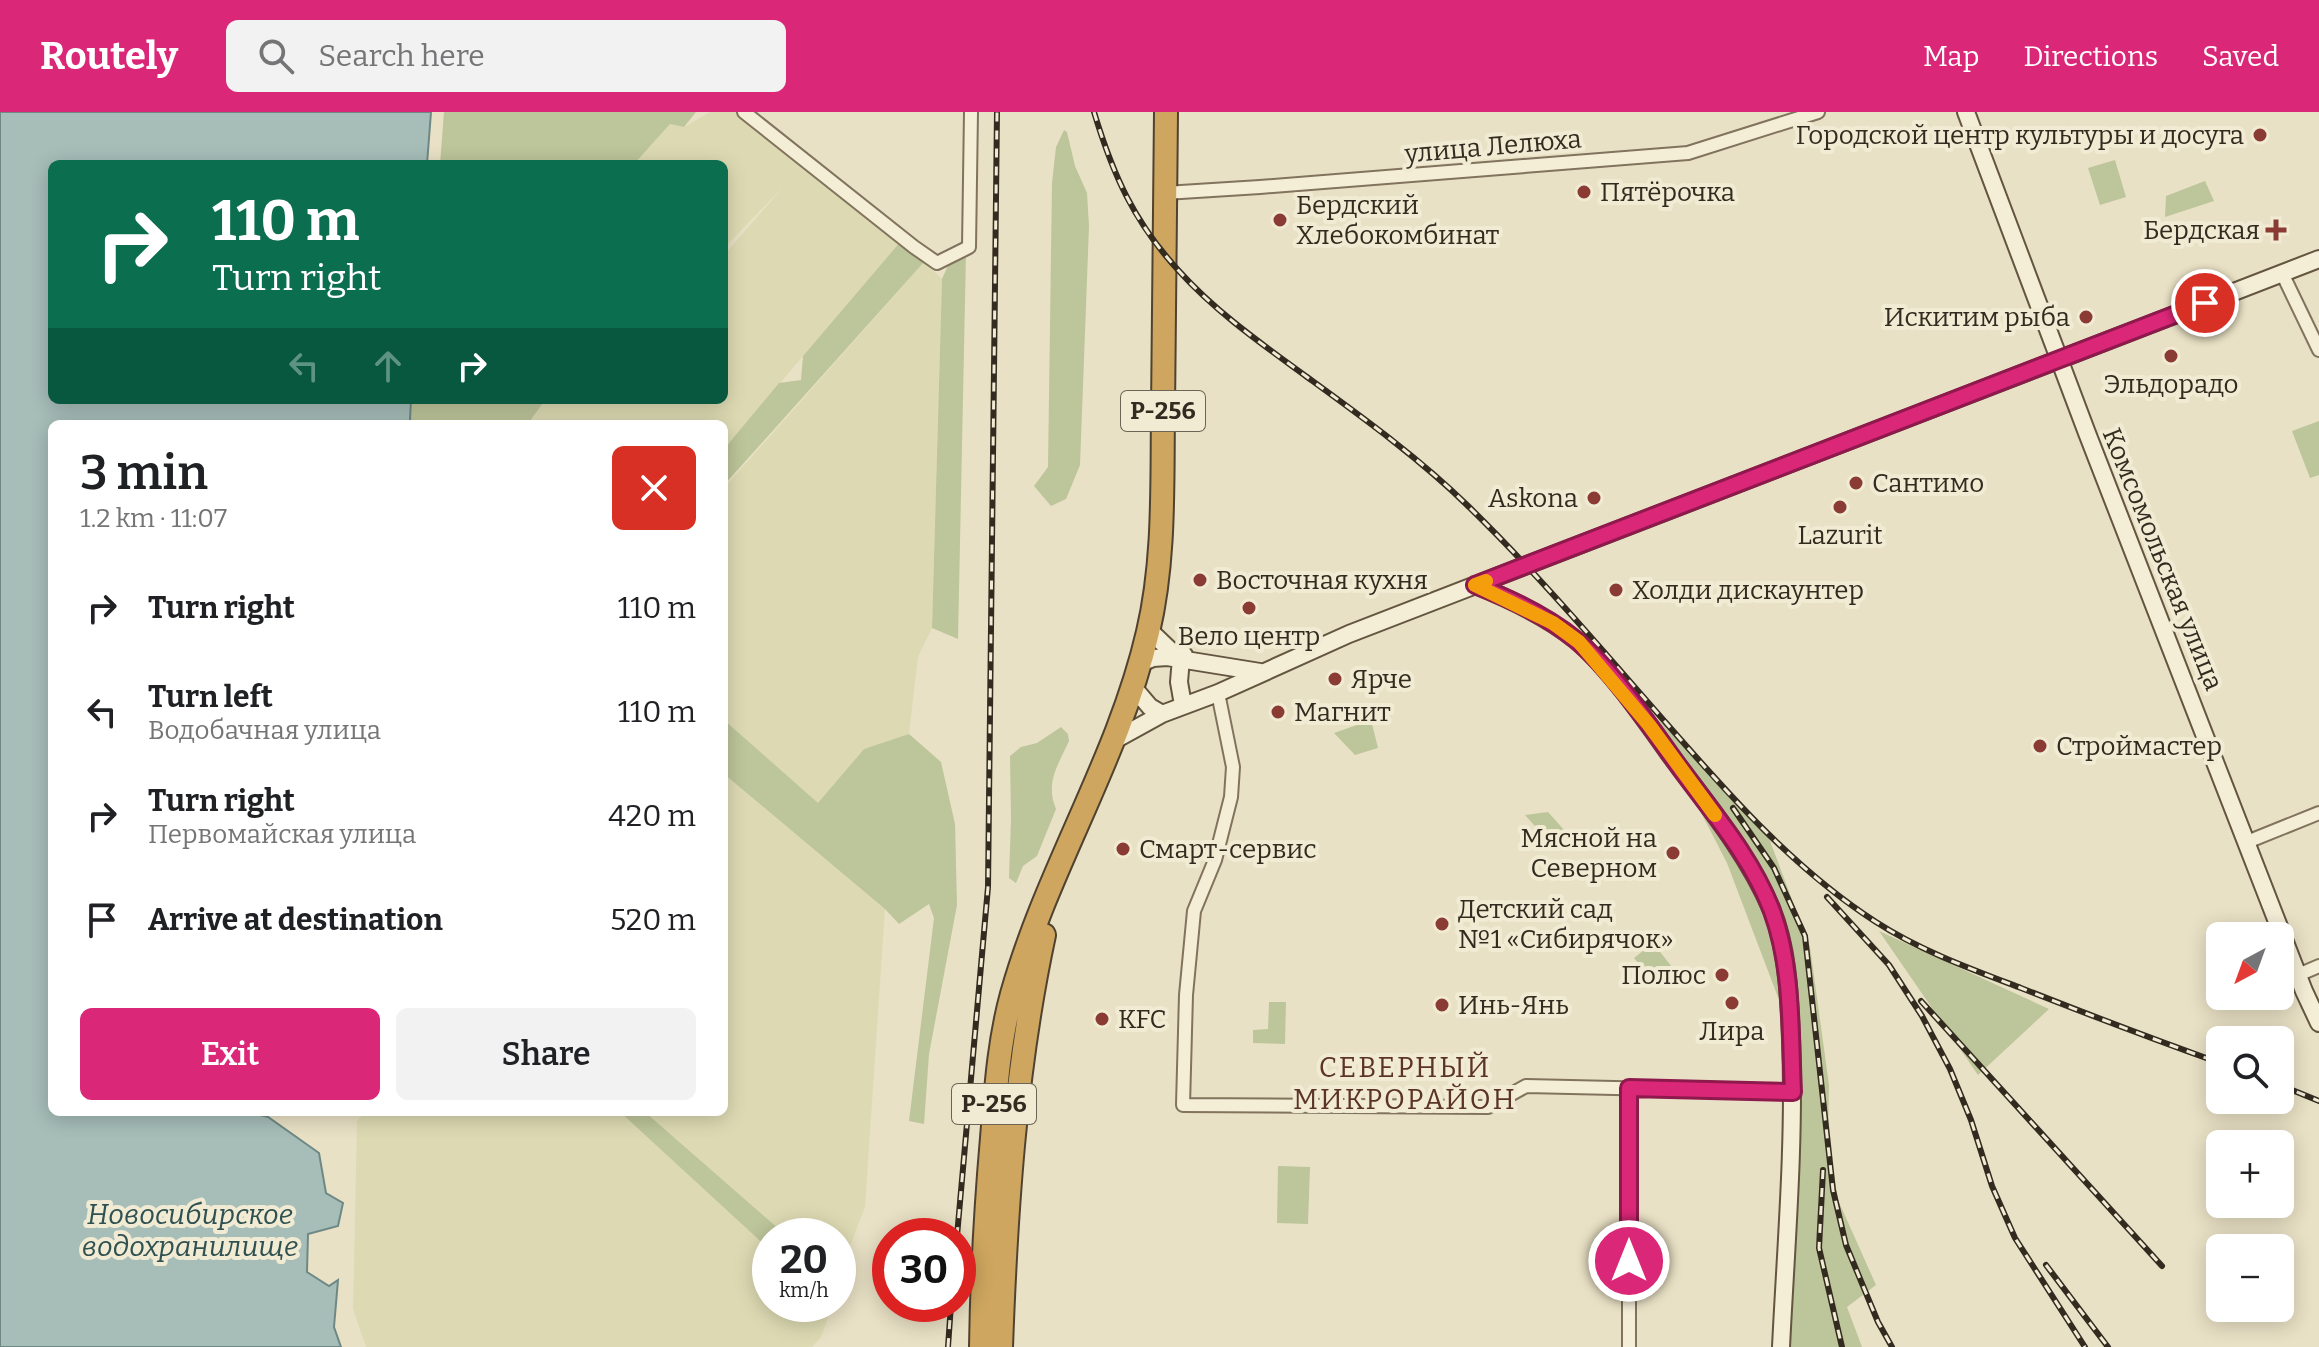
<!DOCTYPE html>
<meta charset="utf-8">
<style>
:root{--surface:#fff;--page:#f2f2f2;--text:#202124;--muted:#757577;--accent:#db2777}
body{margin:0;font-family:Bitter,serif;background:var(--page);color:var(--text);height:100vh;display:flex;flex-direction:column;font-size:30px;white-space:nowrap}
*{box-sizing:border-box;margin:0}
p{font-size:26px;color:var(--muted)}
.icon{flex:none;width:44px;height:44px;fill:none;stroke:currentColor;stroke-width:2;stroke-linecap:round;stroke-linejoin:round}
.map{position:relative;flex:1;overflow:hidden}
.sheet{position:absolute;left:48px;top:308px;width:680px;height:696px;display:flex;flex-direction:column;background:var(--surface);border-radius:12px;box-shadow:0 4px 20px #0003}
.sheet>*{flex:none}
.banner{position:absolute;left:48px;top:48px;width:680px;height:244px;border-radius:12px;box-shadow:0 4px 20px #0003;background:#0b6e4f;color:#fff;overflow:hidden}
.needle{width:52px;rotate:221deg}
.controls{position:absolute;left:2206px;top:810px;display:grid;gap:16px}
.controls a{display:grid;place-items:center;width:88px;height:88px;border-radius:12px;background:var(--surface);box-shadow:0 4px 20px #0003;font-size:40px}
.speed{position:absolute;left:752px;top:1106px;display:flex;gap:16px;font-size:40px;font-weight:700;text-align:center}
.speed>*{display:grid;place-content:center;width:104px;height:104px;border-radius:50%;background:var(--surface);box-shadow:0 4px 20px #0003;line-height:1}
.speed small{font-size:20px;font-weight:400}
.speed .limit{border:12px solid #d22;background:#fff;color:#111}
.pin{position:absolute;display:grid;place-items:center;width:68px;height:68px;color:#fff;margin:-34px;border:4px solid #fff;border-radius:50%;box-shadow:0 2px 8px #0007}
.me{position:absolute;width:88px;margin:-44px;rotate:0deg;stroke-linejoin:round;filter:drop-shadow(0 0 6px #0008)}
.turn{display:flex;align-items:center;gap:28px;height:168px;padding:0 32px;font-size:36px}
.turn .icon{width:104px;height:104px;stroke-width:2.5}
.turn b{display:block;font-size:56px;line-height:68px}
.lanes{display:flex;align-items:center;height:76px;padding:0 32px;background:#0003;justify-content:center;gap:40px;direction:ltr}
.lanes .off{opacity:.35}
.round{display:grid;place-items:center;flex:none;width:84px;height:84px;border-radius:12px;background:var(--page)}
.overview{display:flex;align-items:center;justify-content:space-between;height:136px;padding:0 32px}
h1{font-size:48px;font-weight:600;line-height:60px}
.cta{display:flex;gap:16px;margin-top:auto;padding:16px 32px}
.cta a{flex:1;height:92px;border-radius:12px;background:var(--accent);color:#fff;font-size:32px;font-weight:600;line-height:92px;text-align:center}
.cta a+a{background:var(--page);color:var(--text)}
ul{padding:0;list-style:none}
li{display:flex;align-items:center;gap:24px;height:104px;padding:0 32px}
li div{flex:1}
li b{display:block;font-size:30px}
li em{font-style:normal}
header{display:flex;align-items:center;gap:48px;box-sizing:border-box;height:112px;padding:0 40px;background:var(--accent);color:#fff}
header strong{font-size:38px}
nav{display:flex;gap:44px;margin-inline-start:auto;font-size:28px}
.search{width:560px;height:72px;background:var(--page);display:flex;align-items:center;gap:20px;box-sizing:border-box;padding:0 28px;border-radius:12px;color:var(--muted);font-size:30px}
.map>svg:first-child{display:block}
.farmland{fill:#dddab3}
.green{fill:#bdc59a}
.water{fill:#a6bdb8;stroke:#6e8985;stroke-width:2}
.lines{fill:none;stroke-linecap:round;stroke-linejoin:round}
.street-casing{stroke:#81735d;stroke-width:16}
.secondary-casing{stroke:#635540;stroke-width:20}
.highway-casing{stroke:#504231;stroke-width:26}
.street{stroke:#f4eed7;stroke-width:12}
.secondary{stroke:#f4eed7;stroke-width:16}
.highway{stroke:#cea65f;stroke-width:22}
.rail-casing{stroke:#332b1f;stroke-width:6}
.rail{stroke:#f1ebd4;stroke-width:3;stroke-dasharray:9;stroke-linecap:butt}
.route-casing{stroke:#8e194d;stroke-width:20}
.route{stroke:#db2777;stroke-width:14}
.slow{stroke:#f59e0b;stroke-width:14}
.poi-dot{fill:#893b34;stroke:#f1ebd4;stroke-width:3}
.labels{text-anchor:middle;stroke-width:8;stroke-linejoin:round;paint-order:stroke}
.shield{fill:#f1ebd4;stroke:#6c6555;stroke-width:2}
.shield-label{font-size:24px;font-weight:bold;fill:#332b1f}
.poi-label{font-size:26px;fill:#332b1f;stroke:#f1ebd4;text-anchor:start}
.street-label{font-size:26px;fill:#332b1f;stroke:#f1ebd4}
.neighbourhood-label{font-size:28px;letter-spacing:2px;fill:#5b3424;stroke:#f1ebd4}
.water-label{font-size:28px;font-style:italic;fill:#305151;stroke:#f1ebd4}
</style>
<header>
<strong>Routely</strong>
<div class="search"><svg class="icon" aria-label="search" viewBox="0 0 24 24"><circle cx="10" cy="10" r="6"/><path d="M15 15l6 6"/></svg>Search here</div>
<nav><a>Map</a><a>Directions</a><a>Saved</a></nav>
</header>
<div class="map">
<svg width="2319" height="1235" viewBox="0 0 2319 1235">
<rect width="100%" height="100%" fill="#e9e1c5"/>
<path class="farmland" d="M710 0H739L901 129 724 337V312H528L545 288H724V143L784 74 724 136V52H634L670 12 684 15Z
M924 150 942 167 932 516 918 545 909 622 864 637 818 692 724 608V376Z
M724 662 885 797 865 1095 844 1150 838 1152V1124H787L645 1000H724Z
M365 1000H620L770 1138V1192H827L831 1197 821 1225 812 1235H366L353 1197 357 1009Z"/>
<path class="green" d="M444 0H696L684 15 670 12 634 52H440Z
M1064 18 1067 20 1075 54 1087 81 1089 114 1080 353 1066 387 1051 394 1034 374 1048 355 1052 71 1056 35Z
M2115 48 2126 85 2100 93 2088 56Z
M2205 69 2214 89 2165 105 2166 84Z
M901 129 924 150 724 373V337L779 271 801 268 803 244Z
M954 140 966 141 958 527 932 516 942 167Z
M412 288H545L528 312H413L410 307Z
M2319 309V363L2310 366 2292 319Z
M1647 596 1767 721 1810 835 1829 973 1828 1027 1838 1088 1876 1173 1847 1195 1862 1235H1786L1800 1008 1784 901 1727 751Z
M724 608 818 691 864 637 909 622 941 650 955 712 957 793 929 942 924 1012 909 1009 934 806 929 792 899 812 885 797 724 662Z
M1371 608 1378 636 1355 643 1334 621Z
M1061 615 1068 622 1069 629C1058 653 1045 671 1056 697L1037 744 1023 754 1016 771 1009 766 1011 707 1010 644 1021 635 1037 631Z
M1548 700 1566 720 1552 733 1525 703Z
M1879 819 2049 897 1978 963Z
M1653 831 1672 855 1654 870 1634 846Z
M1269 890H1286L1285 932 1253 931V918L1268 917Z
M620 1000H645L787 1124H770V1138Z
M1278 1054 1310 1055 1308 1112 1277 1111Z"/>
<path class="water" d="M0 0H431L427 52H52V288H411L410 307 412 312H52V1000H249L268 1005 319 1041 326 1081 343 1091 338 1114 308 1122 307 1160 329 1174 338 1168 334 1215 341 1235H0Z"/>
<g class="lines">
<defs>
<path id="street" d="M744 0 914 135 937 151 969 135 971 0
M1165 81 1260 75 1688 41 1818 0
M2282 161 2319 238
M1218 581 1233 655 1231 685 1215 748 1194 799 1186 883 1183 993 1488 995 1526 974 1793 980
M2247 730 2319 701
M2298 863 2319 854
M1629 1235V976"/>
<path id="secondary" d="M1966 0 2087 321 2304 879 2319 911
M1475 473C1510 487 1546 504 1576 528 1607 553 1644 606 1668 640 1705 690 1746 739 1771 796 1788 837 1789 883 1791 927 1795 1029 1786 1133 1781 1235
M1149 518 1172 540 1184 543
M1181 546 1179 570 1183 593
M1139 552 1153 546 1167 545 1260 560
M1133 575 1150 595 1162 602
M1113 629 1162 602 1218 581 1349 522 2319 147"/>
<path id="highway" d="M981 1235C982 1165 986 1095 992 1026 996 977 999 929 1012 882 1047 757 1119 646 1148 520 1165 448 1162 371 1163 298 1164 199 1165 99 1166 0
M1001 1235C1006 1097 1015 958 1044 823"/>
</defs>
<use href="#street" class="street-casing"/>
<use href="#secondary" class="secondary-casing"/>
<use href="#highway" class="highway-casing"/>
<use href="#street" class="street"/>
<use href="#secondary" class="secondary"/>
<use href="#highway" class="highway"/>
<defs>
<path id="rail" d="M1094 0C1113 63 1134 110 1179 159 1217 201 1262 232 1307 265 1362 305 1419 346 1467 393 1538 462 1602 538 1667 612 1730 684 1795 758 1876 810 1921 839 1971 857 2021 876 2087 902 2153 927 2220 951
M1733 696 1774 756 1805 824 1833 1078 1846 1133 1878 1210 1892 1235
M1827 785 1889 853 1922 904 1950 957 1971 1008 1992 1074 2015 1126 2085 1235
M1921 889 2162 1154
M2280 973 2319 989
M1823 1058 1819 1136 1842 1235
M957 1124 988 775 997 0
M2046 1153 2108 1235
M948 1235 951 1192"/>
</defs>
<use href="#rail" class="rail-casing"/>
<use href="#rail" class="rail"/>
</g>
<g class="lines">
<defs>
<path id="route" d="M1629 1149V976L1793 980C1790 919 1793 856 1772 799 1752 746 1713 701 1680 656 1652 617 1612 558 1576 528 1547 504 1511 487 1475 473L2205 191"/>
</defs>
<use href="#route" class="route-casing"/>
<use href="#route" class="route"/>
<path class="slow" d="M1486 469 1475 473 1553 511 1579 530 1649 613 1715 703"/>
</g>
<g class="poi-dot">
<circle cx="2260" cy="23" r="8"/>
<circle cx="1584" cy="80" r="8"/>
<circle cx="1280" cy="108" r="8"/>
<path d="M2272 106h8v8h8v8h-8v8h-8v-8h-8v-8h8z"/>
<circle cx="2086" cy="205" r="8"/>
<circle cx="2171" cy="244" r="8"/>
<circle cx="1856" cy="371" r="8"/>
<circle cx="1594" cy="386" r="8"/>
<circle cx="1840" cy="395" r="8"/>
<circle cx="1200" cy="468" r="8"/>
<circle cx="1616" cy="478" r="8"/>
<circle cx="1249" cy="496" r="8"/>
<circle cx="1335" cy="567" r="8"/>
<circle cx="1278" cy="600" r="8"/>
<circle cx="2040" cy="634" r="8"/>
<circle cx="1123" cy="737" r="8"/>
<circle cx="1673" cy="741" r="8"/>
<circle cx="1442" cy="812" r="8"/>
<circle cx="1722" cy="863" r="8"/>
<circle cx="1732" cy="891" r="8"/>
<circle cx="1442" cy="893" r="8"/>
<circle cx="1102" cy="907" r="8"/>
</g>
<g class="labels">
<g class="shield">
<rect x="1121" y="279" width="84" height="40" rx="6"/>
<rect x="952" y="972" width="84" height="40" rx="6"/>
</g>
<g class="shield-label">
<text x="1163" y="307">Р-256</text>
<text x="994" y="1000">Р-256</text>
</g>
<g class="poi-label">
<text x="2244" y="32" text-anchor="end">Городской центр культуры и досуга</text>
<text x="1600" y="89">Пятёрочка</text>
<text x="1296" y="102">Бердский<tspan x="1296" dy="30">Хлебокомбинат</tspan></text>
<text x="2260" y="127" text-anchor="end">Бердская</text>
<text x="2070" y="214" text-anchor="end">Искитим рыба</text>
<text x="2171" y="281" text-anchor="middle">Эльдорадо</text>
<text x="1872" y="380">Сантимо</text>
<text x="1578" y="395" text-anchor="end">Askona</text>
<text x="1840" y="432" text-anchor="middle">Lazurit</text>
<text x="1216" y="477">Восточная кухня</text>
<text x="1632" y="487">Холди дискаунтер</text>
<text x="1249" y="533" text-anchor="middle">Вело центр</text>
<text x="1351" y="576">Ярче</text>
<text x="1294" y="609">Магнит</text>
<text x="2056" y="643">Строймастер</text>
<text x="1657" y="735" text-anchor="end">Мясной на<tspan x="1657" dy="30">Северном</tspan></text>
<text x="1139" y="746">Смарт-сервис</text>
<text x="1458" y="806">Детский сад<tspan x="1458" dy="30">№1 «Сибирячок»</tspan></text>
<text x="1706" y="872" text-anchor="end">Полюс</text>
<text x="1458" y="902">Инь-Янь</text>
<text x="1118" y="916">KFC</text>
<text x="1732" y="928" text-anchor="middle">Лира</text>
</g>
<g class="street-label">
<text transform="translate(1493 34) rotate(-5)" y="9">улица Лелюха</text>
<text transform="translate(2163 447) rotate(68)" y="9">Комсомольская улица</text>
</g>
<g class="neighbourhood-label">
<text x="1405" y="965">СЕВЕРНЫЙ<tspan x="1405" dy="32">МИКРОРАЙОН</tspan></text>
</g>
<g class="water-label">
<text x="190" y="1112">Новосибирское<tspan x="190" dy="32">водохранилище</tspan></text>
</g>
</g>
</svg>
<div class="controls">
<a><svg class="needle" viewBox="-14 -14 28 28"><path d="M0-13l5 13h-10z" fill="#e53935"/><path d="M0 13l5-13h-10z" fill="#757577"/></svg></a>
<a><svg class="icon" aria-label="search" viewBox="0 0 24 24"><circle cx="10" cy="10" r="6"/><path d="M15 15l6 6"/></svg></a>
<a>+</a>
<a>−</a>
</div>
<div class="speed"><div>20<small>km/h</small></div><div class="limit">30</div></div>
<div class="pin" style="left:2205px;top:191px;background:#d93025"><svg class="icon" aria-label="arrive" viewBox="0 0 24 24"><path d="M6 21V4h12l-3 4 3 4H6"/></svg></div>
<svg class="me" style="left:1629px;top:1149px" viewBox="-20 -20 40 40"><circle r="17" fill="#db2777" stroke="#fff" stroke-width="3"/><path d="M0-11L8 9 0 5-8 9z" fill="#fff"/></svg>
<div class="banner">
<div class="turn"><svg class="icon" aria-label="right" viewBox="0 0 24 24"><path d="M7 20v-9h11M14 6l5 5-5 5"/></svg><div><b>110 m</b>Turn right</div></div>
<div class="lanes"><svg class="icon off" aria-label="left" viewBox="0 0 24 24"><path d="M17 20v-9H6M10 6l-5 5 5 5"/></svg><svg class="icon off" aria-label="ahead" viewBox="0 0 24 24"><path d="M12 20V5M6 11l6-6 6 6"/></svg><svg class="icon" aria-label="right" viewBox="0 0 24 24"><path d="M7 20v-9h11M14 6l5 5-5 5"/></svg></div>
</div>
<section class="sheet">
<div class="overview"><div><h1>3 min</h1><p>1.2 km · 11:07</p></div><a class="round" style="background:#d93025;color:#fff"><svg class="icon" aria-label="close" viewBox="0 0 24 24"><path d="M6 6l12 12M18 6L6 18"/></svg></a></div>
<ul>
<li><svg class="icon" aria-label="right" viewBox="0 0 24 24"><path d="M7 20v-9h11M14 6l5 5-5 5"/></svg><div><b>Turn right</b></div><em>110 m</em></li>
<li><svg class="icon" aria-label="left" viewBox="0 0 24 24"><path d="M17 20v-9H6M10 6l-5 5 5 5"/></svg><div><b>Turn left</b><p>Водобачная улица</p></div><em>110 m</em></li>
<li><svg class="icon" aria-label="right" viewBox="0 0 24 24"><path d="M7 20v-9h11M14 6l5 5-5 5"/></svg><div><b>Turn right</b><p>Первомайская улица</p></div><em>420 m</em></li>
<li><svg class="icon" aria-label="arrive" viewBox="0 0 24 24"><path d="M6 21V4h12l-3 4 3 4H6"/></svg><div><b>Arrive at destination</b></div><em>520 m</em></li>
</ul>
<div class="cta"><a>Exit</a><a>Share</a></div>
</section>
</div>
